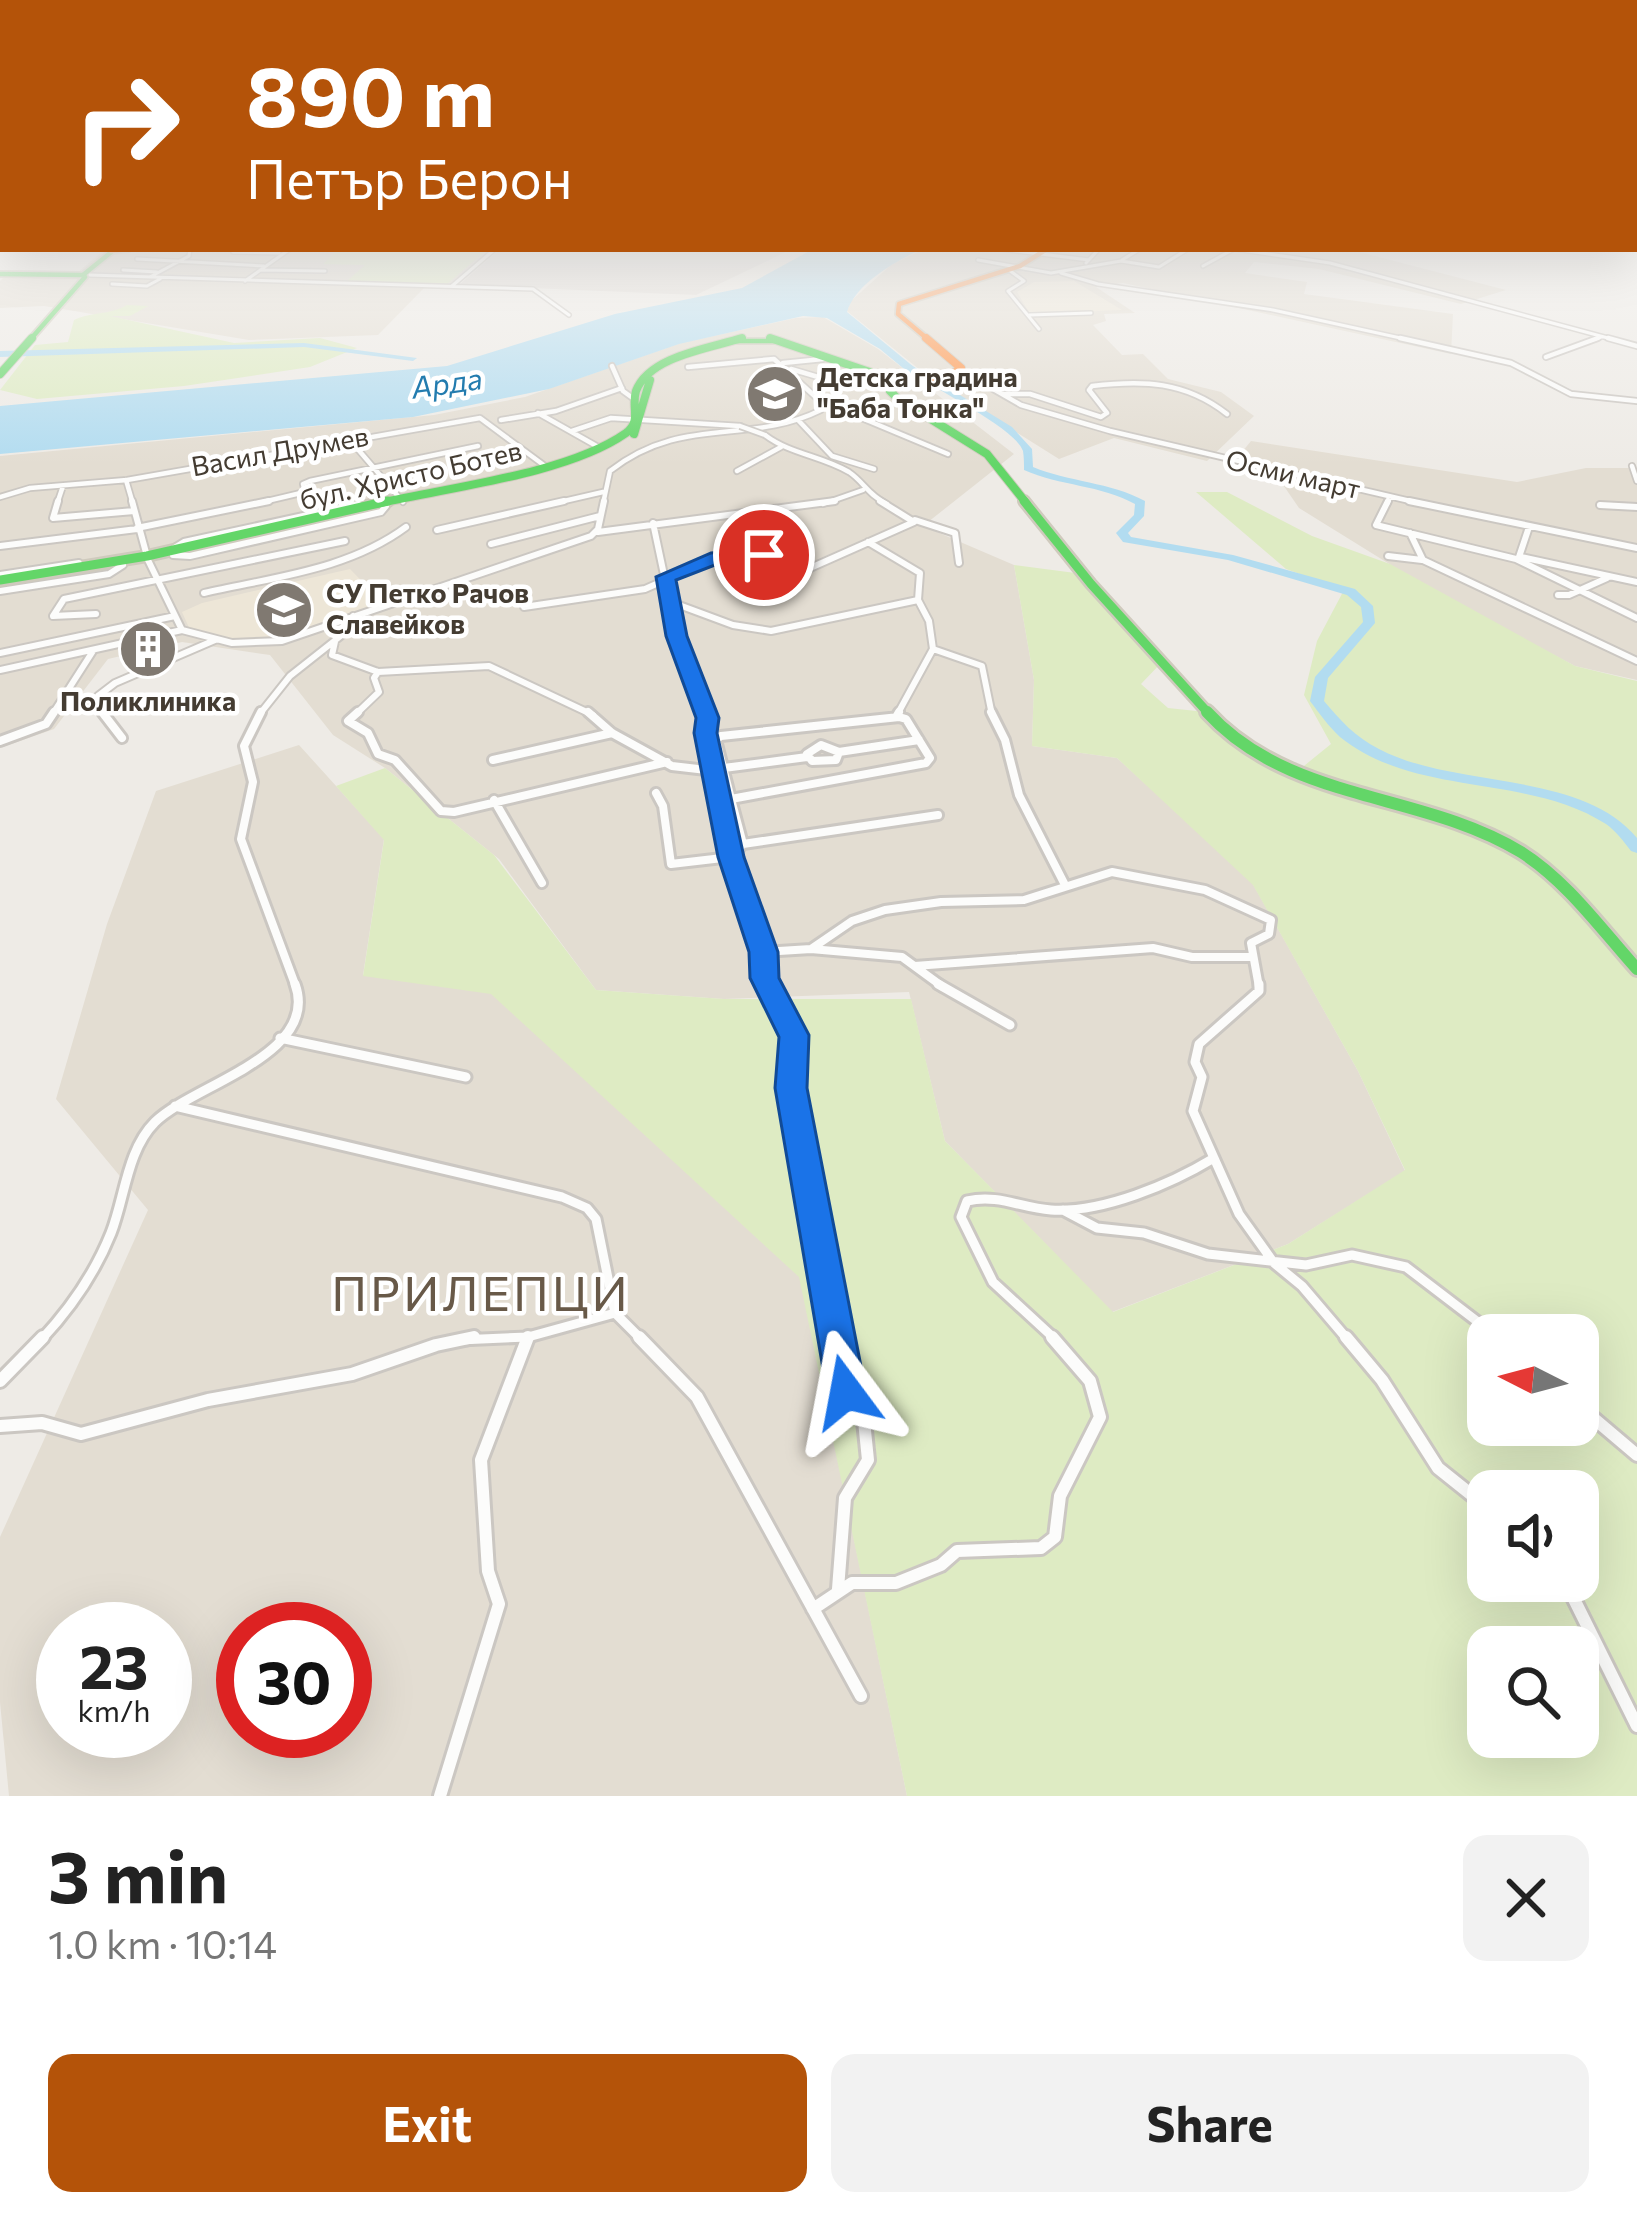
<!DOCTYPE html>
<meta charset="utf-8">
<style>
:root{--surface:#fff;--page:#f2f2f2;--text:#222;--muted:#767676;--accent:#b45309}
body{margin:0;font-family:Commissioner,sans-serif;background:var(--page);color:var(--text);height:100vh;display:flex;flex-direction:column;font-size:45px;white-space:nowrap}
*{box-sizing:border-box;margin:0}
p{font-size:39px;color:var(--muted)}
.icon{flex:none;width:66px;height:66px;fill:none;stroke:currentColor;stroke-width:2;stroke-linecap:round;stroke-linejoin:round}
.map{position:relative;height:1796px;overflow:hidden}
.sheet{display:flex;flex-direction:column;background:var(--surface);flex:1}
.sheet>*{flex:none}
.hud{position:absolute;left:0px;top:0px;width:1638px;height:252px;box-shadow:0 12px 48px #0002;background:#b45309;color:#fff;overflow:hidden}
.needle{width:78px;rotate:276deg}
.tools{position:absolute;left:1467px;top:1314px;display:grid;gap:24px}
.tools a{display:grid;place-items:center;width:132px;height:132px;border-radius:24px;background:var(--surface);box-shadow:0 12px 48px #0002;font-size:60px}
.speed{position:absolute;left:36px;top:1602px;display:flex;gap:24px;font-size:60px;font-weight:700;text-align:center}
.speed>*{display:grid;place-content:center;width:156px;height:156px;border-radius:50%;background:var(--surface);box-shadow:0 12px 48px #0002;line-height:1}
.speed small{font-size:30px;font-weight:400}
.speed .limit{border:18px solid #d22;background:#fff;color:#111}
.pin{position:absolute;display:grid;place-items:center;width:102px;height:102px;color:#fff;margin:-51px;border:6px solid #fff;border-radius:50%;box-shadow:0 3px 12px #0007}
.me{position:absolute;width:132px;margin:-66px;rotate:347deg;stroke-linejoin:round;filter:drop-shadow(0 0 9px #0008)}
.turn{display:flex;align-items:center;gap:42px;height:252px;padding:0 48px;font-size:54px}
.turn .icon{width:156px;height:156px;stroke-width:2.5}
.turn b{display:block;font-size:84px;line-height:102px}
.round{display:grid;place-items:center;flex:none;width:126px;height:126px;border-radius:24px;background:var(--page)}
.overview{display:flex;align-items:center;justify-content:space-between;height:204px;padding:0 48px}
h1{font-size:72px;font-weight:700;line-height:90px}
.action{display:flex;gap:24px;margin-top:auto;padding:24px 48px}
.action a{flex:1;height:138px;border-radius:24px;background:var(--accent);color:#fff;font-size:48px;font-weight:700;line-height:138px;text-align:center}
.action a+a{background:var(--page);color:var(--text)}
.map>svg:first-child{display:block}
.residential{fill:#e3ddd2;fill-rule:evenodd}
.industrial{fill:#e1dcd7}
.education{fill:#ede6d7}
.green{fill:#deebc3;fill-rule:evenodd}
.water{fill:#b2dcf0}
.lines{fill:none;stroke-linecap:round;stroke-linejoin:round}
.river{fill:#b2dcf0;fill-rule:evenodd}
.street-far5-casing{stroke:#cbc7c2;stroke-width:6}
.street-far4-casing{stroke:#cbc7c2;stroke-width:8}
.street-far3-casing{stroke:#cbc7c2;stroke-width:10}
.street-far2-casing{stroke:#cbc7c2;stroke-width:14}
.street-far1-casing{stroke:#cbc7c2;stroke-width:15}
.street-casing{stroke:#cbc7c2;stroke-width:18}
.fast-far3-casing{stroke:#cfcabd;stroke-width:8}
.fast-far2-casing{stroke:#cfcabd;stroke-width:10}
.fast-far1-casing{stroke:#cfcabd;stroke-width:14}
.fast-casing{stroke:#cfcabd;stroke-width:18}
.slow-far1-casing{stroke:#cfcabd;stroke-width:8}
.slow-casing{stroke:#cfcabd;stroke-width:10}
.street-far5{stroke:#fcfcfb;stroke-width:3}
.street-far4{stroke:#fcfcfb;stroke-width:4.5}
.street-far3{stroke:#fcfcfb;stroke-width:6}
.street-far2{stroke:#fcfcfb;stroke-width:8}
.street-far1{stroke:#fcfcfb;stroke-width:9}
.street{stroke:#fcfcfb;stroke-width:12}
.fast-far3{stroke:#63d668;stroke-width:4.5}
.fast-far2{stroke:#63d668;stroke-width:8}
.fast-far1{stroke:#63d668;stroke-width:9}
.fast{stroke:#63d668;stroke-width:12}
.slow-far1{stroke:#ff974d;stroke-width:4.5}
.slow{stroke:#ff974d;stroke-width:8}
.street-bridge-casing{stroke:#cbc7c2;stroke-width:8;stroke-linecap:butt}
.street-bridge{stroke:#fcfcfb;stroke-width:4.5}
.route{fill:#1a73e8;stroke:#114b97;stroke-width:3}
.labels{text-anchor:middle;stroke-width:9;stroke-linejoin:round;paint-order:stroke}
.far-poi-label{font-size:27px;font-weight:bold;fill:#443c32;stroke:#fff;text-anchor:start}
.far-street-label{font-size:27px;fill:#443c32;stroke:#fff}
.far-water-label{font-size:30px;font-style:italic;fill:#237caf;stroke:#fff}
.near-quarter-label{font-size:48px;letter-spacing:3px;fill:#685948;stroke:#fff}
</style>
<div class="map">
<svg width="1637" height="1796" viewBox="0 0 1637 1796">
<rect width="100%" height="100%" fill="#eeebe6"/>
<path class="residential" d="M82 249H495L448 289 424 288 378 335 249 340 44 306 0 308V281L5 276 72 277 103 251Z
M924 249H1348L1506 290 1461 304 1319 269 1254 262 1245 273 1307 282 1304 294 1453 314 1451 354 1123 283 1096 287 1135 313 1104 314 1106 321 1093 325 1122 355 1143 354 1168 379 1221 392 1254 416 1207 461 1114 438 1059 459 930 378 847 311 851 301 891 265Z
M823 317 878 349 1014 454 923 526 1014 565 1034 680 1032 746 1117 758 1250 879 1358 1071 1405 1171 1288 1244 1112 1312 945 1141 909 992 724 999 596 990 499 859 385 768 333 735 270 655 182 642 108 659 54 729 0 748V456L434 415 525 397 681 343 796 318Z
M1251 441 1517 482 1586 468H1637V680L1575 666 1441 596 1299 508 1277 476 1229 468Z
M299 745 384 839 363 975 491 993 800 1277 907 1796H9L0 1702V1537L148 1210 56 1099 107 924 156 791ZM63 1629H165V1731H63ZM243 1629H345V1731H243Z"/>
<path class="industrial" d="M500 249H792L696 295 459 285Z"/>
<path class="education" d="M1074 281 1122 310 1030 314 1017 292 1034 282Z
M350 569 387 607 291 642 256 647 216 641 190 630 182 612 202 603Z"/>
<path class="green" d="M288 249H488L447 284 347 281 365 265 323 264 335 252 285 251Z
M127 305 148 306 130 316H110L234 343 320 338 357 348 310 367 184 386 37 399 0 390 35 345 68 342 74 320C93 311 107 316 127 305Z
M1196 492H1227L1312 536 1390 564 1575 666 1637 681V1796H907L799 1277 491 994 363 976 384 840 336 786 385 768 494 855 596 990 724 999H911L945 1141 1113 1312 1288 1244 1405 1170 1358 1071 1253 885 1117 758 1032 746 1034 680 1014 565 1083 574 1162 662 1141 684 1168 708 1206 712 1241 752 1294 774 1331 744 1304 695 1317 641 1344 590 1286 569ZM1488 1335H1578V1425H1488ZM1488 1491H1578V1581H1488ZM1488 1647H1578V1737H1488Z"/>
<path class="water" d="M813 249H922C896 261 856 283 847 312L926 377 915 378 880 349 827 318 803 316 679 344 549 389 413 417 0 454V406L447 366 615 314 742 288Z"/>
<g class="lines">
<path class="river" d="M304 343 417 358 413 361 304 347 0 357V351Z
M911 365 1012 427 1032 449 1033 467C1069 482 1110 482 1145 501L1144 516 1128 533 1131 537 1233 555 1355 589 1373 606 1375 623 1328 678 1324 701C1340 720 1355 737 1379 749 1454 789 1581 770 1637 838V853L1631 851C1624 842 1616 831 1606 824 1526 773 1416 798 1340 737 1329 727 1319 713 1310 701L1315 677 1363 622 1361 607 1347 595 1228 560 1123 542 1116 533 1134 515 1135 504C1101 485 1060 486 1024 470 1024 464 1024 457 1023 451 1015 427 930 388 907 368Z"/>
<defs>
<path id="street-far5" d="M1001 249 1089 260
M1235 249 1330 263 1619 341
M233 252 279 253
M137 259 264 266
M978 260 1051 273 1121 261 1159 267 1188 249
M1122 260 1140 249
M1086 263 1099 249
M1203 266 1234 249
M123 270 157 272
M260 270 325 271
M1009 270 1024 281 1008 291 1039 329
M1061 273 1098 284 1273 310 1414 341
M90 275 533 289 569 315
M150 277 189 256 190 249
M245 281 290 249
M112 284 147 286 160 279
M452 286 495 249
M1029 315 1091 313
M1590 341 1601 337"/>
<path id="street-far4" d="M1400 338 1511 363 1571 394 1637 401
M1608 338 1637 346
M1546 357 1598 338
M783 363 823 359
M612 366 623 391 634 399
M791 369 835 382
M960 370 1021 405 1110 431 1423 504
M1002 394H1030L1101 417 1107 413 1089 390 1092 386C1143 380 1185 381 1227 414
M821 401 948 454
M538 413 600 448
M501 420 556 411 622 388
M799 421 832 456 874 469
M572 431 611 418 740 426
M765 435C790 454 822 456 849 472 864 482 867 494 887 504
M350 440 403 502
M1632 466 1637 481
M737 471 781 447
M126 480 133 504
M0 497 30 488 127 480 480 418 545 466
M57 504 63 486
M254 504 305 492 303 484 310 481 478 446
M551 504 603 492
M603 504 610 471C683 414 748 446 821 410L820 401 774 359 688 367
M823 504 863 490
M1387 504 1390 497"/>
<path id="street-far3" d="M58 501 53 518 134 511
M132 501 148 560 182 630 232 643 282 641 591 536 598 529 604 501
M1388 501 1376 525 1516 559 1637 618
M1409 501 1637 548
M1600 505 1637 507
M915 520 955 533 959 563
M653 523 677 636 706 715
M137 528 269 501
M437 530 564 501
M598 532 835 501
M1410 533 1423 560 1637 661
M868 542 920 573 918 600 929 621 933 649 897 715
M491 544 600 516
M0 546 137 529
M171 550 184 542 358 504
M173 555 190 556 381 512 386 506
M1388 556 1422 560
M1519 557 1529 527
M1521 557 1637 582
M0 575 79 563
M0 591 109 574 123 565
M204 593C273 577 348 570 406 527
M1558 595H1569L1607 578
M671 602 733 625 771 631 918 600
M524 607 645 589 717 557 758 554 795 569H808L914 522 880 501
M96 614 53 616 64 599 345 541
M336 637 332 655 378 672 489 666 593 715
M933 649 982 666 992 715
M0 653 175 616
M0 670 182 630
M52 715 93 651
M104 715 98 696 115 683 215 640
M259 715 290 676 357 623 353 616
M355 715 379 692 374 678 378 672"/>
<path id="street-far2" d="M102 712 122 738
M261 712 244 746 253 782 241 839 296 987
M358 712 348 721 368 733 378 754 395 760 441 811 454 812 667 762
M588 712 612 733 672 766 715 771
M991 712 1005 740 1019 795 1065 885
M896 717 899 712
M899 717 906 719 930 758 926 763 731 799 716 740 721 736Z
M0 741 46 724 54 712
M821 745 839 752 836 760 812 761 807 754Z
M839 752 919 740
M493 760 612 733
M724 768 807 757
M656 793 663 806 671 864 731 857 705 712
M731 799 743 844 938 815
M494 800 542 883
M743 844 731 857 763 952 769 987
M811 949 852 921 885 910 941 902 1024 900 1112 872 1205 890 1271 920 1269 934 1251 943 1259 987
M763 952 811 949 902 957 943 987
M915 966 1153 948 1192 957H1252"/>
<path id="street-far1" d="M769 984 771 998 794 1035 791 1088 816 1210 834 1340
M938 984 1010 1025
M1259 984V991L1199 1044 1195 1062 1202 1077 1193 1111 1239 1214 1274 1263 1302 1286 1348 1340
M280 1038 466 1077
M175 1106 562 1197 587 1208 596 1219 615 1313 642 1340
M1063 1210 1097 1228 1144 1233 1208 1254 1306 1265 1352 1255 1406 1267 1495 1335
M41 1340C70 1309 95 1273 111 1233 125 1197 127 1150 155 1122 192 1085 321 1055 295 984
M459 1340 528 1337 615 1313
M1056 1340 993 1282 961 1217 967 1201C999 1194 1021 1208 1051 1210 1103 1213 1171 1184 1214 1158"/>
<path id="street" d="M639 1337 697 1397 861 1696
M833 1337 846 1392 864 1421 868 1460 845 1498 838 1589
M1346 1337 1382 1380 1438 1468 1488 1508
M0 1381 43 1337
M1578 1405 1637 1455
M0 1426 42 1423 81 1434 208 1400 352 1374 436 1345 474 1337
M1565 1581 1637 1726
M813 1609 852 1583H896L941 1565 957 1551 1041 1548 1055 1537 1060 1496 1100 1417 1090 1381 1052 1337
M440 1796 499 1604 488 1571 481 1460 528 1337"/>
<path id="fast-far3" d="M0 274 82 275
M83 275 115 249
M29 341 85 277
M732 341H779"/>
<path id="fast-far2" d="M770 338 899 382
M0 374 32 338
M899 382 890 391 897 398 987 454 1027 504
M634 434 650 380
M375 504C446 488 568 474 626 433 642 421 631 407 636 391 649 356 711 348 742 338"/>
<path id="fast-far1" d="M1024 501 1091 584 1210 715
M0 580 147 556 388 501"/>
<path id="fast" d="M1207 712C1290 803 1421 791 1521 852 1567 881 1601 929 1637 969"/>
<path id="slow-far1" d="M111 251 129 249
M930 341 898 314 899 304 1020 266 1047 249"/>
<path id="slow" d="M899 382 953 374 961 368 926 338"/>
</defs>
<use href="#street-far5" class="street-far5-casing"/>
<use href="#street-far4" class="street-far4-casing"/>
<use href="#street-far3" class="street-far3-casing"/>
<use href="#street-far2" class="street-far2-casing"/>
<use href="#street-far1" class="street-far1-casing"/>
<use href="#street" class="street-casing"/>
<use href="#fast-far3" class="fast-far3-casing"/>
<use href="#fast-far2" class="fast-far2-casing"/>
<use href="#fast-far1" class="fast-far1-casing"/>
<use href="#fast" class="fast-casing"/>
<use href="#slow-far1" class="slow-far1-casing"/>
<use href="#slow" class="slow-casing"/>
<use href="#street-far5" class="street-far5"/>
<use href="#street-far4" class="street-far4"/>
<use href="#street-far3" class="street-far3"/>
<use href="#street-far2" class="street-far2"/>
<use href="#street-far1" class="street-far1"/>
<use href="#street" class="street"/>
<use href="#fast-far3" class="fast-far3"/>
<use href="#fast-far2" class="fast-far2"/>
<use href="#fast-far1" class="fast-far1"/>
<use href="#fast" class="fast"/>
<use href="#slow-far1" class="slow-far1"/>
<use href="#slow" class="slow"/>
<defs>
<path id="street-bridge" d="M740 426 765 435"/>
</defs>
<use href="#street-bridge" class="street-bridge-casing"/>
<use href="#street-bridge" class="street-bridge"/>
</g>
<linearGradient id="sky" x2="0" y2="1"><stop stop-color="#92c4eb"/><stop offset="0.46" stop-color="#f7f6f4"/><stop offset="1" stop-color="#f7f6f4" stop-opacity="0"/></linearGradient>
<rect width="1637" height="465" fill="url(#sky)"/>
<path class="route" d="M764 549 773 555 770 559 720 563 676 580 687 636 719 718 717 733 744 857 778 952 779 978 809 1035 807 1088 866 1392 860 1405 846 1410 832 1405 827 1392 775 1088 779 1037 750 978 749 952 718 857 694 733 696 718 666 636 656 577 711 553Z"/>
<defs>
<symbol id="school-disc" viewBox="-11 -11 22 22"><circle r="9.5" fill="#807971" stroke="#fff"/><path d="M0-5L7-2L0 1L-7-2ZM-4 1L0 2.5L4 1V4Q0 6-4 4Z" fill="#fff"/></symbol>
<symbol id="building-disc" viewBox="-11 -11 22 22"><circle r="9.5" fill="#807971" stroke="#fff"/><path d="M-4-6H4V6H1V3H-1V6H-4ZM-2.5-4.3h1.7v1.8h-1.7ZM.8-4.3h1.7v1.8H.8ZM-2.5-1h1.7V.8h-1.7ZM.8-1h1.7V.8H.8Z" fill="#fff"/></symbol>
</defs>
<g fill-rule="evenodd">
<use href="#school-disc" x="742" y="361" width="66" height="66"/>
<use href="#school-disc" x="251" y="577" width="66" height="66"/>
<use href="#building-disc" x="115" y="616" width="66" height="66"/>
</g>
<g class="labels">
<g class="far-poi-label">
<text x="817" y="387">Детска градина<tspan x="817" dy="31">"Баба Тонка"</tspan></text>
<text x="326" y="603">СУ Петко Рачов<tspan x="326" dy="31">Славейков</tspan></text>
<text x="148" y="711" text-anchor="middle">Поликлиника</text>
</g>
<g class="far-street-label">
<text transform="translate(280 452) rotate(-10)" y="9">Васил Друмев</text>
<text transform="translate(1293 475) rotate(13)" y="9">Осми март</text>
<text transform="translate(411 476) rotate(-13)" y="9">бул. Христо Ботев</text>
</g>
<g class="far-water-label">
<text transform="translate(447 384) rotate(-8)" y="10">Арда</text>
</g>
<g class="near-quarter-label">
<text x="481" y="1311">ПРИЛЕПЦИ</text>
</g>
</g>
</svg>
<div class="tools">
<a><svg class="needle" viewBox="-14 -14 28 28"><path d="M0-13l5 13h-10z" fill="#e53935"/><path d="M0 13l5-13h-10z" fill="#767676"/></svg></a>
<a><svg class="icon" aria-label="sound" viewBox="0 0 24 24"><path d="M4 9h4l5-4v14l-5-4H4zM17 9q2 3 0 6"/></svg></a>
<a><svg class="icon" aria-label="search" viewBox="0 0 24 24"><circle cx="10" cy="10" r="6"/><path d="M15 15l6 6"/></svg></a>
</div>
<div class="speed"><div>23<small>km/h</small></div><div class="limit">30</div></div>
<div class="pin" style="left:764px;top:555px;background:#d93025"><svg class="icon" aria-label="arrive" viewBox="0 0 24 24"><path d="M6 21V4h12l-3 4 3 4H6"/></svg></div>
<svg class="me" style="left:846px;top:1392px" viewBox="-20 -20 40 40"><path d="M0-17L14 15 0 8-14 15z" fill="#1a73e8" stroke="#fff" stroke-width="4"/></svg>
<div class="hud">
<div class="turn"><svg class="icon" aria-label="right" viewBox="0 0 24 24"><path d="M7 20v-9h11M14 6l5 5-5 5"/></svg><div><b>890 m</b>Петър Берон</div></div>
</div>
</div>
<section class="sheet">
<div class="overview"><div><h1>3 min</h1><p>1.0 km · 10:14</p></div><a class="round"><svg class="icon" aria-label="close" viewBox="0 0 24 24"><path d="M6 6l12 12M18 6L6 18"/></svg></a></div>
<div class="action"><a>Exit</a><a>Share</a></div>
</section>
